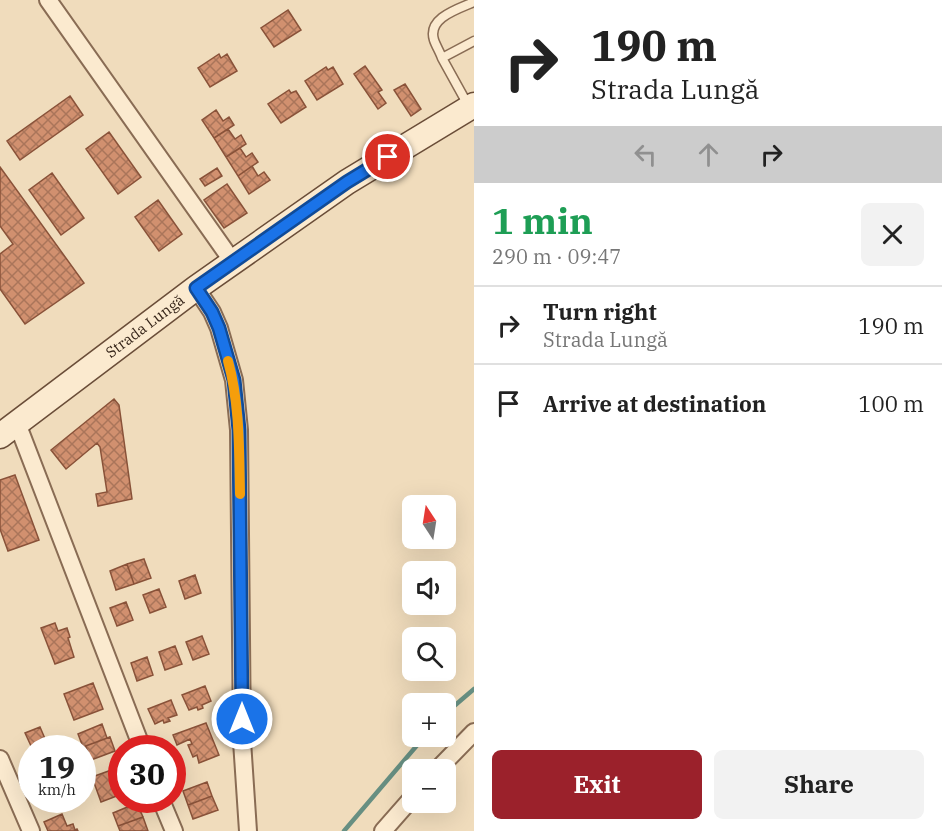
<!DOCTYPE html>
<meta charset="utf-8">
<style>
:root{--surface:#fff;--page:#f2f2f2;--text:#222;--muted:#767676;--line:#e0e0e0;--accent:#9b212b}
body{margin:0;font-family:"IBM Plex Serif",serif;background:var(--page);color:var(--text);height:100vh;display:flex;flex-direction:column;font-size:22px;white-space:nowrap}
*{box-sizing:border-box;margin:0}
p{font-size:20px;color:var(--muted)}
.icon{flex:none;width:33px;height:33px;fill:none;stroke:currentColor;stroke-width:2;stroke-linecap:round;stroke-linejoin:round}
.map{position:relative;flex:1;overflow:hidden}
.side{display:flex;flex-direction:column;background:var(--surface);width:468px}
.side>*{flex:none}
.top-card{background:#fff;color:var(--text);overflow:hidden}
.needle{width:39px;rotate:348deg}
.fabs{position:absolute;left:402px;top:495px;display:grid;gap:12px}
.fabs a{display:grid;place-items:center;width:54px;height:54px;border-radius:9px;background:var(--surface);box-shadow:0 6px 24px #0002;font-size:30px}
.speed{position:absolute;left:18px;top:735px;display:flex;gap:12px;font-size:30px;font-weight:700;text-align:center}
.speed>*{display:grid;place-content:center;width:78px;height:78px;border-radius:50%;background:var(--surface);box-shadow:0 6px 24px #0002;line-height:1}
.speed small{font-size:15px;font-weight:400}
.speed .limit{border:9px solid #d22;background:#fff;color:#111}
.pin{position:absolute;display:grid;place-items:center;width:51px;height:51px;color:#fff;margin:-26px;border:3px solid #fff;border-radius:50%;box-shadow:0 2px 6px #0007}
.me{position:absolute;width:66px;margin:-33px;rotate:0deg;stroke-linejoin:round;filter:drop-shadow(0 0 4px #0008)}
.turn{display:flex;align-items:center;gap:21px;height:126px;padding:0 18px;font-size:27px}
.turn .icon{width:78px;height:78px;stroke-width:2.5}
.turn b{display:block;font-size:42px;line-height:51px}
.lanes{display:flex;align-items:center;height:57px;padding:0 18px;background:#0003;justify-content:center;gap:30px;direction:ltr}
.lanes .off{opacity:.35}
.round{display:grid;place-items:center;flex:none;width:63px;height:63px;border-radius:9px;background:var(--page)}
.head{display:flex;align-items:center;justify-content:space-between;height:102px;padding:0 18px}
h1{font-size:36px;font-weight:700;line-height:45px;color:#1e9e55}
.button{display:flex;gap:12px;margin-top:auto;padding:12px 18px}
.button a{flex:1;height:69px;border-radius:9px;background:var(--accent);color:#fff;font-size:24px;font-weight:700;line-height:69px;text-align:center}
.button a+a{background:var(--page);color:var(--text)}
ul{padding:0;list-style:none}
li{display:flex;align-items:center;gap:18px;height:78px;padding:0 18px;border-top:2px solid var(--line)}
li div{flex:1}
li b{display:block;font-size:22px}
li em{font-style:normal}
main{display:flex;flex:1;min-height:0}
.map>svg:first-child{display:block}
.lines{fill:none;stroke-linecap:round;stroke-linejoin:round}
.stream{stroke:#678f82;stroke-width:4.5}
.building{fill:url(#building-cross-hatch);stroke:#895239;stroke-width:1.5}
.service-casing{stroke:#896c54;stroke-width:11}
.minor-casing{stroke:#896c54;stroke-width:20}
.secondary-casing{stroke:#6a4d38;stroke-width:27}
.service{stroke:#fbeacf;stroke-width:8}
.minor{stroke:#fbeacf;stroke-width:16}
.secondary{stroke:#fbeacf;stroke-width:24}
.route-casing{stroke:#114b97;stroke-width:15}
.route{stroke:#1a73e8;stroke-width:10}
.slow{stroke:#f59e0b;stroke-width:10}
.labels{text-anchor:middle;stroke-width:4.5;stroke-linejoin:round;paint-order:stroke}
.street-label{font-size:15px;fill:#37261a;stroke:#f7e7cc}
</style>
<main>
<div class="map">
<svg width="474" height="831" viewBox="0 0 474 831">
<defs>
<pattern id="building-cross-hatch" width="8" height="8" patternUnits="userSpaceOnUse" patternTransform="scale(1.5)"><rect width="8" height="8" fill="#d1906f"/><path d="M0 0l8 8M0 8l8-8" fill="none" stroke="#aa755a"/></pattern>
</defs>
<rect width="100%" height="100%" fill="#f0dcbc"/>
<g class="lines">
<path class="stream" d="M446 713 474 689
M344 831 425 736"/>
</g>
<path class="building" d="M288 10 301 30 274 47 261 28Z
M219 54 221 58 227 54 237 71 210 87 198 68Z
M365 66 382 90 378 92 386 103 378 109 354 74Z
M326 67 328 70 333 67 343 84 317 100 305 81Z
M405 84 421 109 411 116 394 90Z
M289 90 291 93 296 91 306 107 281 123 268 104Z
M70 96 83 115 20 160 7 141Z
M216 110 223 121 229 117 234 125 214 138 202 120Z
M228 129 235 139 241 135 246 144 226 157 214 138Z
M109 132 141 177 118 194 86 149Z
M240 148 246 157 252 153 258 162 238 176 226 157Z
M252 166 258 176 264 172 270 180 249 194 238 176Z
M0 167 84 283 25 324 0 289V254L13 244 0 226Z
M217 168 222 176 205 186 200 179Z
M52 173 84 218 61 235 29 190Z
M227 184 247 213 224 228 204 200Z
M158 200 182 234 159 251 135 217Z
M114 399 119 405 132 499 98 506 96 494 107 492 100 447 97 443 66 469 51 450Z
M15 475 39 540 8 551 0 529V480Z
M144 559 151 578 134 584 127 564Z
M127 564 134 584 116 590 110 571Z
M195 575 201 593 185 599 179 581Z
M159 589 166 607 150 613 143 595Z
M126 602 133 620 117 626 110 608Z
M55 623 58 631 67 628 70 637 68 638 74 657 55 664 41 628Z
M202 636 209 654 193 660 186 642Z
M175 646 182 664 165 670 159 652Z
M147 657 153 675 137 681 131 663Z
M93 683 103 709 74 720 64 694Z
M205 686 211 701 202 705 203 708 198 710 197 707 189 710 182 695Z
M171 700 177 715 168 718 170 721 164 723 163 720 155 724 148 709Z
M206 723 219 755 199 763 197 755 193 757 188 745 192 744 190 739 177 745 173 735Z
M102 724 107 738 110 737 83 747 78 734Z
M40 727 49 748H32L25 733Z
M110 737 115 751 91 760 86 747H83Z
M117 768 122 776V794L101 802 92 777Z
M207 782 212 796 188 805 183 791Z
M212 796 218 810 193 819 188 805Z
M137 803 143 817 118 826 113 813Z
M62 814 67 826 73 824 75 830 77 829 78 831H48L44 822Z
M143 817 148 831H120L118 826Z"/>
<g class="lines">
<defs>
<path id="service" d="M474 2C458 9 427 18 434 40 436 46 440 52 442 58L474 41
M442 58 468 105"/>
<path id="minor" d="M48 0 233 262
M196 288 212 312 219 328 234 380 239 430 242 741 248 831
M17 423 142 748
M0 759 31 831
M437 770 474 732
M161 800 174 831
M383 831 412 798"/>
<g id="secondary">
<path id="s1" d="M0 436 196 288 347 182 474 105"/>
</g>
</defs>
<use href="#service" class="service-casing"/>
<use href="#minor" class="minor-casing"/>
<use href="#secondary" class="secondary-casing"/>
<use href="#service" class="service"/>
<use href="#minor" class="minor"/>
<use href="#secondary" class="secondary"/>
</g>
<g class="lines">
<defs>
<path id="route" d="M242 719 239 430 234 380 219 328 212 312 196 288 347 182 388 157"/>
</defs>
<use href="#route" class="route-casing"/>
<use href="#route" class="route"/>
<path class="slow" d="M228 361C240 404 239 450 240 494"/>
</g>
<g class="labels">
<g class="street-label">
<text dy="5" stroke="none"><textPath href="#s1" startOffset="182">Strada Lungă</textPath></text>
</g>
</g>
</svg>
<div class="fabs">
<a><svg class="needle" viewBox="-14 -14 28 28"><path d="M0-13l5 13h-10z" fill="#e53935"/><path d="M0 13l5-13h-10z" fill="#767676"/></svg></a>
<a><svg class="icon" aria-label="sound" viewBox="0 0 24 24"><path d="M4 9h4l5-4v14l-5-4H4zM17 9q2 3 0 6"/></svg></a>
<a><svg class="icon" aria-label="search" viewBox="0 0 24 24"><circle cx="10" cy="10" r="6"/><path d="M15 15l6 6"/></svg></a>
<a>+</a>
<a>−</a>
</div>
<div class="speed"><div>19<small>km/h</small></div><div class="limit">30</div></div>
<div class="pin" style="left:388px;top:157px;background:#d93025"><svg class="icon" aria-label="arrive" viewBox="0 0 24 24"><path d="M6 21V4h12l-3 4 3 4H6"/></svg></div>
<svg class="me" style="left:242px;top:719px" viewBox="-20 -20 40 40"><circle r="17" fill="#1a73e8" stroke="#fff" stroke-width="3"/><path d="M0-11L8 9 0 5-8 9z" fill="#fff"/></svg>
</div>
<section class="side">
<div class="top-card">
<div class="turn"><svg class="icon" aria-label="right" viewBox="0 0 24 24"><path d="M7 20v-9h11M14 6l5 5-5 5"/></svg><div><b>190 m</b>Strada Lungă</div></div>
<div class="lanes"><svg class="icon off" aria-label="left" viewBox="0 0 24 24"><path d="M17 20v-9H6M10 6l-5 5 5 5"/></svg><svg class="icon off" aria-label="ahead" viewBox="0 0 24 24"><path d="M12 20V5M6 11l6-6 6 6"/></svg><svg class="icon" aria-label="right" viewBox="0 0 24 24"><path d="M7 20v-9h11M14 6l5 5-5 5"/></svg></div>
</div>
<div class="head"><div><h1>1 min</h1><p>290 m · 09:47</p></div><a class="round"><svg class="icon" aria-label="close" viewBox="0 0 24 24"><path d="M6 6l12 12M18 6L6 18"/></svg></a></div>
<ul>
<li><svg class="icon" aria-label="right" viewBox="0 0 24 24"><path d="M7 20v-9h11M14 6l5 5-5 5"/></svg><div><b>Turn right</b><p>Strada Lungă</p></div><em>190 m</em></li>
<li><svg class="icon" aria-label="arrive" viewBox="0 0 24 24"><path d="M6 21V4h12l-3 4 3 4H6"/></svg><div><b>Arrive at destination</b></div><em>100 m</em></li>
</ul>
<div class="button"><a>Exit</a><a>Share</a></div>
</section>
</main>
